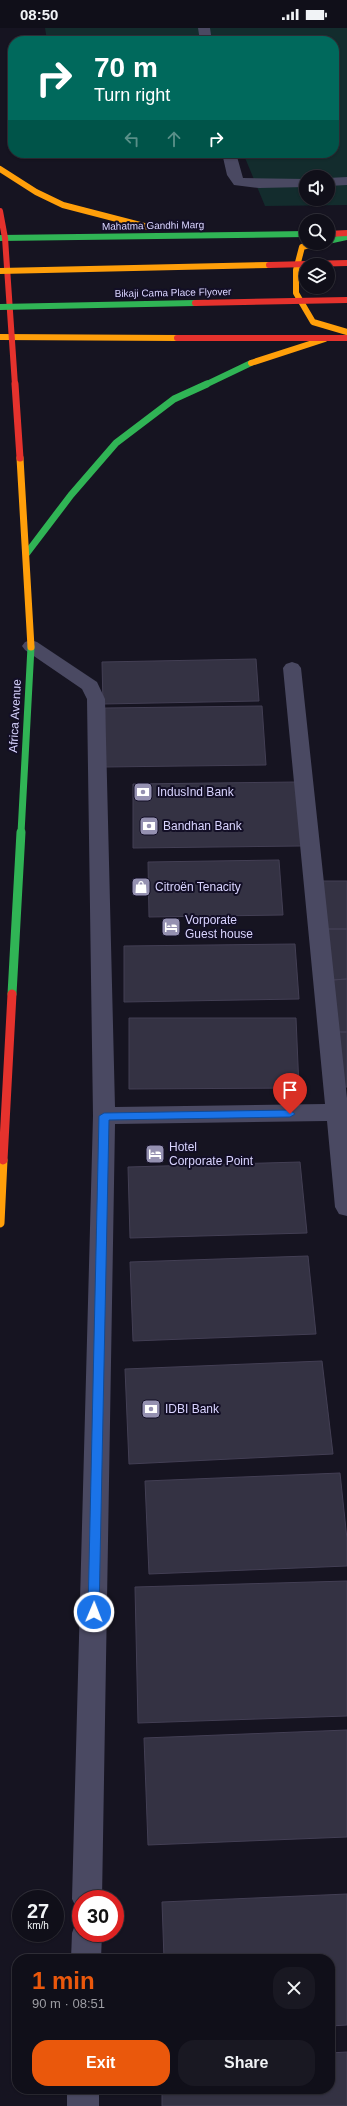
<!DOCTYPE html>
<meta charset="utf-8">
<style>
:root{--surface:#100f19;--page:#191822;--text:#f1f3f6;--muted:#9c9ca2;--line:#302f38;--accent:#ea580c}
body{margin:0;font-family:Helvetica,sans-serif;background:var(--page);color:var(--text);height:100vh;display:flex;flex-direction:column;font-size:15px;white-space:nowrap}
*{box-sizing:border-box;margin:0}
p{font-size:13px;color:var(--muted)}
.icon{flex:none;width:22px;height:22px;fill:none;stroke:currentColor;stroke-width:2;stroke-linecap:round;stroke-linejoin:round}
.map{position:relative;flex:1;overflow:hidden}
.details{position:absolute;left:12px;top:1926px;width:323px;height:140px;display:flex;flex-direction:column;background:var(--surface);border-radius:16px;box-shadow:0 1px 3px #0004,0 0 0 1px var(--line)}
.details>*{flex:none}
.banner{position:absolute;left:8px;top:8px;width:331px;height:122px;border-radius:16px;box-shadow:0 1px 3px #0004,0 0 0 1px var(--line);background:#00695c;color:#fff;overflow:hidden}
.controls{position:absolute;left:299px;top:142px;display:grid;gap:8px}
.controls a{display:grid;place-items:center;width:36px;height:36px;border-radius:50%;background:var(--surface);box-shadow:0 1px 3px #0004,0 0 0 1px var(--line);font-size:20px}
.speed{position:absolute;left:12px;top:1862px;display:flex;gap:8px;font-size:20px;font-weight:700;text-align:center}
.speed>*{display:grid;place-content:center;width:52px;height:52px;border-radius:50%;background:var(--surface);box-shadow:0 1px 3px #0004,0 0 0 1px var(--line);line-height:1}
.speed small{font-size:10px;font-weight:400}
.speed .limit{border:6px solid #d22;background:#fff;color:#111}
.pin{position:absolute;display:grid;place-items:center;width:34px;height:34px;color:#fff;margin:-41px -17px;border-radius:50% 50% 50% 0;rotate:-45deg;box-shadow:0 0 4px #0007}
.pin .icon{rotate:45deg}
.me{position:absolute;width:44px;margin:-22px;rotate:1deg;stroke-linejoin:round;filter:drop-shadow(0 0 3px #0008)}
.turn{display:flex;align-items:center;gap:14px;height:84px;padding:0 20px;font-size:18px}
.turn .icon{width:52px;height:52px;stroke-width:2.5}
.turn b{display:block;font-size:28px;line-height:34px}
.lanes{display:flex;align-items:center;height:38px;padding:0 20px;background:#0003;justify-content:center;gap:20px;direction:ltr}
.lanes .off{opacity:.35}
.round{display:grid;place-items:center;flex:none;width:42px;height:42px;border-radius:16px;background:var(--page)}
.overview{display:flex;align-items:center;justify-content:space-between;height:68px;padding:0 20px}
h1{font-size:24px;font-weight:600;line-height:30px;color:var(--accent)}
.action{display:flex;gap:8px;margin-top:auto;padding:8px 20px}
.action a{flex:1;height:46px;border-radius:16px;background:var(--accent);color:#fff;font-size:16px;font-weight:600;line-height:46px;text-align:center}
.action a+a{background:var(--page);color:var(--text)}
.status{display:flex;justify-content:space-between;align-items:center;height:28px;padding:0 20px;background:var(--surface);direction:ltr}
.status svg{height:11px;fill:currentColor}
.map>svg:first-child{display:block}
.green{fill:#132c2d;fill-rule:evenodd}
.building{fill:#343243;stroke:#433f54}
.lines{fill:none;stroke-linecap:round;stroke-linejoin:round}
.street{fill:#4a4962;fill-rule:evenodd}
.fast-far2{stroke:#30b455;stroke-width:6}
.fast-far1{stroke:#30b455;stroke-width:7}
.fast{stroke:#30b455;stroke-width:9}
.slow-far2{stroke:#ff9f0a;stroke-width:6}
.slow-far1{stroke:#ff9f0a;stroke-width:7}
.slow{stroke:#ff9f0a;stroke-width:9}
.jam-far2{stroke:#e5322d;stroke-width:6}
.jam-far1{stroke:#e5322d;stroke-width:7}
.jam{stroke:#e5322d;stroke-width:9}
.fast-bridge{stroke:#30b455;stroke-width:6}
.slow-bridge{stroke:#ff9f0a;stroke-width:6}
.jam-bridge{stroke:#e5322d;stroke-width:6}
.route{fill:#1a73e8;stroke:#114b97}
.labels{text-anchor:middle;stroke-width:4;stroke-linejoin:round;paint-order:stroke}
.far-street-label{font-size:10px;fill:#d9d4ff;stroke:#130f26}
.street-label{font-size:12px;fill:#d9d4ff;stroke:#130f26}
.poi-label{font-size:12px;fill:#d9d4ff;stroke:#130f26;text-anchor:start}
</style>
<div class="status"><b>08:50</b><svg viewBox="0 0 49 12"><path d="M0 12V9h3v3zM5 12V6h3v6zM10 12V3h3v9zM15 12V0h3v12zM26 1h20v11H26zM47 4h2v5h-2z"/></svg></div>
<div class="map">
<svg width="347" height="2078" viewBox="0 0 347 2078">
<rect width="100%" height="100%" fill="#161421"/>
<path class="green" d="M45 0H347V177L265 178 243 125H334V13H47ZM306 149H328V171H306Z"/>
<path class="building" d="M256 631 259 673 103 676 102 634Z
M262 678 266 737 104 739 105 680Z
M296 754 301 818 133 820V756Z
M279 832 283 887 149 889 148 834Z
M322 853H347V901H327Z
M327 901H347V951L332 952Z
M295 916 299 971 124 974V918Z
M347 951V1004H338L332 952Z
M129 990H296L299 1060 129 1061Z
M338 1004H347V1059H344Z
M300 1134 307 1205 130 1210 128 1139Z
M308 1228 316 1306 133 1313 130 1234Z
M322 1333 333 1426 129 1436 125 1341Z
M340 1445 347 1511V1538L149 1546 145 1453Z
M347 1553V1688L138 1695 135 1559Z
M347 1702V1809L148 1817 144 1710Z
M347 1866V1997L330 1998V1931H164L162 1874Z
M347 2024V2078H162V2061H330V2025Z"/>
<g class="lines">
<path class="street" d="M198 0H210L212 13H200Z
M222 125H236L243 150 306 151V159L259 160 234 157 227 147Z
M347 149V157L328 158V150Z
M31 612 37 614 97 654 105 671 115 1079 325 1076 283 640 286 636 292 634 298 636 301 640 347 1070V1188L339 1186 335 1179 327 1093 115 1096 102 1871H81V1883L77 1881 72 1871 93 1088 87 671 82 661 25 622 22 618 25 614Z
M81 1893V1905H102L101 1931H71L72 1905 76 1894Z
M67 2061H99V2078H67Z"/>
<path class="fast-far2" d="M0 210 306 206
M328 213 347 209
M205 357 251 335"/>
<path class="fast-far1" d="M27 525 71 467 116 415 174 371 207 356
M21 805 31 619"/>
<path class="fast" d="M12 966 21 804"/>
<path class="slow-far2" d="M0 141 36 164 63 177 148 199
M317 215 302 219 296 242V265L313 294 347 304
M0 309 177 310
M251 335 325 311"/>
<path class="slow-far1" d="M20 430 31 619"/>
<path class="slow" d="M0 1195 3 1132"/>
<path class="jam-far2" d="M0 183 5 210 15 357
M328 206 347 205
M177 310H347"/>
<path class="jam-far1" d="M15 356 20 430"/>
<path class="jam" d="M3 1132 12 966"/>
<path class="fast-bridge" d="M0 279 195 275"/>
<path class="slow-bridge" d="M0 243 269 237"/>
<path class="jam-bridge" d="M269 237 347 235
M195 275 347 272"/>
</g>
<path class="route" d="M290 1082 295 1086 290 1089 109 1092 99 1584 98 1587 94 1589 90 1587 88 1584 99 1088 104 1085Z"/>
<defs>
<symbol id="bank-square" viewBox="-11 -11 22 22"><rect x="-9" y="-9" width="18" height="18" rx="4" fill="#9591b1" stroke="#130f26"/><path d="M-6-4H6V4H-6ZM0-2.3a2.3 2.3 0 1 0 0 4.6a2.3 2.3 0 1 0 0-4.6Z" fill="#fff"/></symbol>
<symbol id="shop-square" viewBox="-11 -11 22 22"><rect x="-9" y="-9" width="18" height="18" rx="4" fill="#9591b1" stroke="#130f26"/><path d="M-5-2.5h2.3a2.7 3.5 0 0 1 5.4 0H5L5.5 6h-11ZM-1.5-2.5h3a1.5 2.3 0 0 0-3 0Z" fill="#fff"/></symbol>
<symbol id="hotel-square" viewBox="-11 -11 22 22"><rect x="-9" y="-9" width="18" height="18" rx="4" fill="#9591b1" stroke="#130f26"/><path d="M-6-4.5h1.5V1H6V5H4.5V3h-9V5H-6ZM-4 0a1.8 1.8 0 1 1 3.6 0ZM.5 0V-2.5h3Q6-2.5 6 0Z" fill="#fff"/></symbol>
</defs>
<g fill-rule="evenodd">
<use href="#bank-square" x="132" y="753" width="22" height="22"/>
<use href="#bank-square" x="138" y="787" width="22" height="22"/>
<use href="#shop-square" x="130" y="848" width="22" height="22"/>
<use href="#hotel-square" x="160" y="888" width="22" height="22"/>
<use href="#hotel-square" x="144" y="1115" width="22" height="22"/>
<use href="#bank-square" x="140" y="1370" width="22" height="22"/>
</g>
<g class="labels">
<g class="far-street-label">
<text transform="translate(153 197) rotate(-1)" y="4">Mahatma Gandhi Marg</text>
<text transform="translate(173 264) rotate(-1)" y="4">Bikaji Cama Place Flyover</text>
</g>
<g class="street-label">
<text transform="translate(15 688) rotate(-87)" y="4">Africa Avenue</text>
</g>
<g class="poi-label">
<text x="157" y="768">IndusInd Bank</text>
<text x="163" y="802">Bandhan Bank</text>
<text x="155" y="863">Citroën Tenacity</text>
<text x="185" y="896">Vorporate<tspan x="185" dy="14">Guest house</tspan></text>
<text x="169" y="1123">Hotel<tspan x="169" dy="14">Corporate Point</tspan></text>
<text x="165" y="1385">IDBI Bank</text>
</g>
</g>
</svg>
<div class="controls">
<a><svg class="icon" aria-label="sound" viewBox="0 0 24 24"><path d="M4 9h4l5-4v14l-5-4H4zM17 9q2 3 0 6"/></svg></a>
<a><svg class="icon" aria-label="search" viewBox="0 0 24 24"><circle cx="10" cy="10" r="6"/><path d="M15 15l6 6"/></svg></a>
<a><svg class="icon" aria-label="layers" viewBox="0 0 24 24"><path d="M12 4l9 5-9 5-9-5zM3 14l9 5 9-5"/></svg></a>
</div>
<div class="speed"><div>27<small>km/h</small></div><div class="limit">30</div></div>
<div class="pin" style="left:290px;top:1086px;background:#d93025"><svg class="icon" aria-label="arrive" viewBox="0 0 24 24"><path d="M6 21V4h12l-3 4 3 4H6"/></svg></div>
<svg class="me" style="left:94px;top:1584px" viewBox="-20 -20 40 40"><circle r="17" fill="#1a73e8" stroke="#fff" stroke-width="3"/><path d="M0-11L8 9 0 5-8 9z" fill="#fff"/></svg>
<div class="banner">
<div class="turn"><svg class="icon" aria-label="right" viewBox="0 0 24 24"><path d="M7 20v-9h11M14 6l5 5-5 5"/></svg><div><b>70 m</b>Turn right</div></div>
<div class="lanes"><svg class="icon off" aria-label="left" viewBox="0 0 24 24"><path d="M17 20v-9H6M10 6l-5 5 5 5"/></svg><svg class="icon off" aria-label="ahead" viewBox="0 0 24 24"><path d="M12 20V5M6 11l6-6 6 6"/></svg><svg class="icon" aria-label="right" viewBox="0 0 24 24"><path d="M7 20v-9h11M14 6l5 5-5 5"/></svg></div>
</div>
<section class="details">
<div class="overview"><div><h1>1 min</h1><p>90 m · 08:51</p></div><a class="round"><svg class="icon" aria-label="close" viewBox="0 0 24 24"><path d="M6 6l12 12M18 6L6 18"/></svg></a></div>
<div class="action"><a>Exit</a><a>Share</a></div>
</section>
</div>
